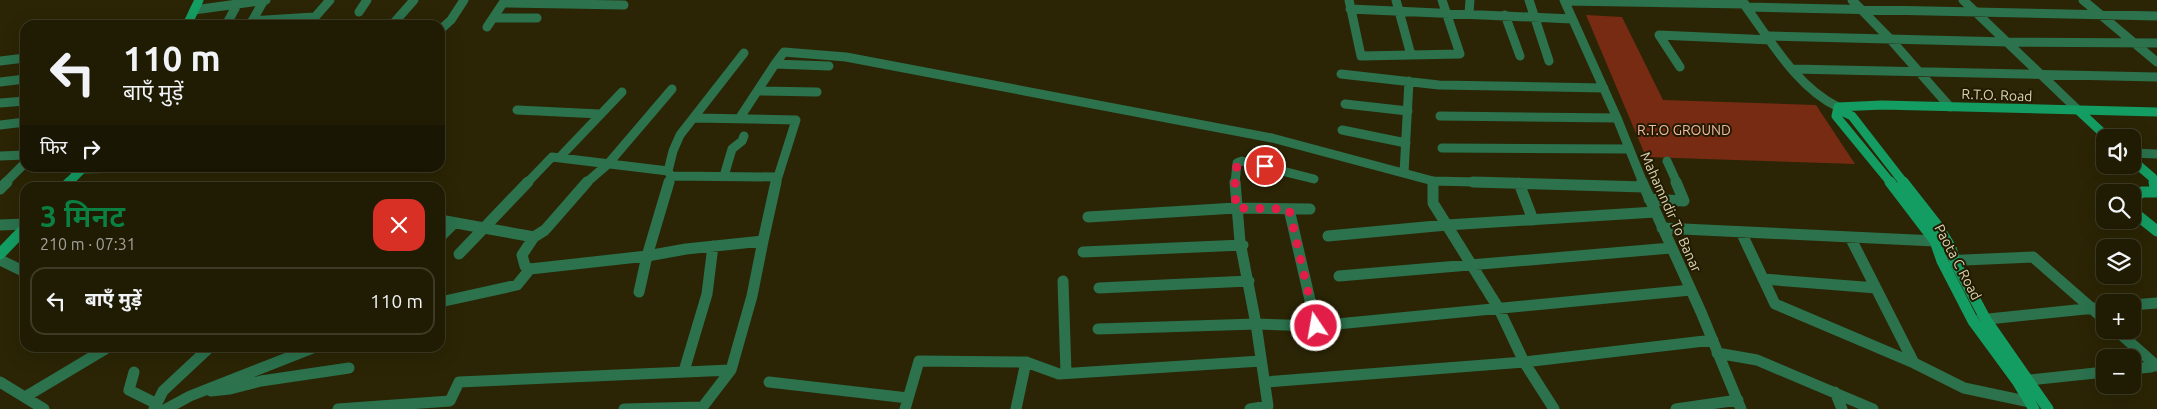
<!DOCTYPE html>
<html lang="hi">
<meta charset="utf-8">
<style>
:root{--surface:#201c04;--page:#2d2913;--text:#f1f3f6;--muted:#a2a19a;--line:#3d3a26;--accent:#0b8043}
body{margin:0;font-family:Ubuntu,"Noto Sans Devanagari",sans-serif;background:var(--page);color:var(--text);height:100vh;display:flex;flex-direction:column;font-size:19px;white-space:nowrap}
*{box-sizing:border-box;margin:0}
p{font-size:16px;color:var(--muted)}
.icon{flex:none;width:28px;height:28px;fill:none;stroke:currentColor;stroke-width:2;stroke-linecap:round;stroke-linejoin:round}
.map{position:relative;flex:1;overflow:hidden}
.side{position:absolute;left:20px;top:182px;width:425px;height:170px;display:flex;flex-direction:column;background:var(--surface);border-radius:15px;box-shadow:0 5px 20px #0002,0 0 0 1px var(--line)}
.side>*{flex:none}
.guide{position:absolute;left:20px;top:20px;width:425px;height:152px;border-radius:15px;box-shadow:0 5px 20px #0002,0 0 0 1px var(--line);background:#201c04;color:var(--text);overflow:hidden}
.buttons{position:absolute;left:2096px;top:129px;display:grid;gap:10px}
.buttons a{display:grid;place-items:center;width:45px;height:45px;border-radius:10px;background:var(--surface);box-shadow:0 5px 20px #0002,0 0 0 1px var(--line);font-size:25px}
.pin{position:absolute;display:grid;place-items:center;width:42px;height:42px;color:#fff;margin:-21px;border:2px solid #fff;border-radius:50%;box-shadow:0 1px 5px #0007}
.me{position:absolute;width:55px;margin:-28px;rotate:348deg;stroke-linejoin:round;filter:drop-shadow(0 0 4px #0008)}
.turn{display:flex;align-items:center;gap:18px;height:105px;padding:0 20px;font-size:22px}
.turn .icon{width:65px;height:65px;stroke-width:2.5}
.turn b{display:block;font-size:35px;line-height:42px}
.then{display:flex;align-items:center;height:48px;padding:0 20px;background:#0003;gap:10px;font-size:19px}
.round{display:grid;place-items:center;flex:none;width:52px;height:52px;border-radius:15px;background:var(--page)}
.overview{display:flex;align-items:center;justify-content:space-between;height:85px;padding:0 20px}
h1{font-size:30px;font-weight:600;line-height:38px;color:var(--accent)}
ul{padding:0;list-style:none}
li{display:flex;align-items:center;gap:15px;height:68px;margin:0 10px 8px;padding:0 10px;border:2px solid var(--line);border-radius:15px}
li div{flex:1}
li b{display:block;font-size:19px}
li em{font-style:normal}
.map>svg:first-child{display:block}
.green{fill:#772b13}
.lines{fill:none;stroke-linecap:round;stroke-linejoin:round}
.street-far1{stroke:#2b724d;stroke-width:9}
.street{stroke:#2b724d;stroke-width:11}
.secondary-far1{stroke:#149d63;stroke-width:9}
.secondary{stroke:#149d63;stroke-width:11}
.route{stroke:#e11d48;stroke-width:9;stroke-dasharray:0 16.2}
.labels{text-anchor:middle;stroke-width:4;stroke-linejoin:round;paint-order:stroke}
.street-label{font-size:14px;fill:#dad4b6;stroke:#221b00}
.park-label{font-size:14px;fill:#f1b9a7;stroke:#221b00}
</style>
<div class="map">
<svg width="2157" height="409" viewBox="0 0 2157 409">
<rect width="100%" height="100%" fill="#2b2505"/>
<path class="green" d="M1586 15 1622 17 1663 100 1816 105 1855 164 1646 157Z"/>
<g class="lines">
<path class="street-far1" d="M1349 0 1361 56 1460 54 1442 0
M1396 0 1411 55
M1529 0 1549 61
M1564 0 1617 118 1643 183
M1852 0 1891 40 1950 107
M1963 0 2079 111
M2083 0 2157 62
M1565 1 1745 4
M503 3 624 5
M1743 3C1770 39 1796 87 1838 107
M1746 7 2157 16
M1350 9 1572 19
M194 10 266 0
M359 12 367 0
M1469 13 1470 0
M1505 15 1520 56
M493 18H537
M252 21 314 17
M226 25 238 3
M250 25 264 0
M308 25 330 0
M392 25 414 0
M487 27 505 0
M440 30 451 20 464 0
M1769 36 2008 42 2157 43
M0 61 25 58
M775 64 784 52 846 57 1272 138 1433 181
M1680 67 1659 35 1771 40
M1793 69 2157 77
M1341 74 1439 85 1604 88
M0 82 25 79
M758 91 817 92
M0 103 25 101
M1345 104 1408 111
M517 110 600 114
M1440 116 1617 118
M695 118 796 120 776 183
M739 119 775 64 829 66
M0 125 25 122
M1342 130 1406 143
M1442 148 1629 149
M2132 153 2157 154
M0 156 25 155
M559 158 622 92
M1667 161 1677 183
M82 169 125 168
M668 171 673 151 680 135 744 53
M1404 173 1409 81
M671 176 777 177
M724 176 732 149 742 141 744 136
M5 183 25 163
M527 183 552 157 668 171 671 176 669 183
M586 183 608 164 672 89
M1235 183 1237 163 1242 161 1314 179
M1433 183V181L1517 183"/>
<path class="street" d="M1235 182 1240 242 1256 324 1316 326 1691 290
M1473 182 1644 187
M1642 182 1701 312 1741 409
M1519 183 1533 220
M0 189 7 182
M1649 199 1684 201 1676 182
M1289 209 1316 326
M1088 217 1236 208 1310 209
M440 220 484 228 528 182
M0 225 25 224
M1662 228 1935 241
M1741 232 1775 304 1914 363 1964 388 2030 402
M1328 236 1447 225 1655 212
M440 237 454 223
M534 237 545 230 587 182
M1850 237 1914 363
M763 241 776 182
M1083 252 1243 245
M459 254 484 228 534 237 522 255 525 266 530 269
M0 260 25 272
M1942 261 2033 257 2105 320
M1339 276 1671 248
M1763 279 1876 288
M1063 281 1066 373
M1099 288 1249 281
M639 292 647 256 686 249 763 241 752 296 731 370 701 409
M440 302 517 285 530 269 647 256 669 182
M2132 305 2157 303
M1979 320 2105 307
M1098 329 1256 324 1268 406 1250 409
M2116 330 2157 366
M1717 353 1757 360 1873 409
M2132 369 2151 367
M684 371 707 294 713 246
M134 372 129 390 157 404
M2021 381 2105 372
M0 382 44 409
M769 382 908 398
M1265 382 1524 362 1499 309 1433 203V182
M211 391 230 389 261 381 349 368
M1835 392 1842 409
M25 397 107 348
M154 409 163 391 209 348
M166 409 190 396 313 348
M338 409 450 401 459 382 731 370
M624 409 702 407
M905 409 919 361 1026 362
M1016 409 1026 362 1059 374 1261 361
M1554 409 1524 362 1713 340
M1676 409 1738 400"/>
<path class="secondary-far1" d="M187 25 199 0
M1839 110 1852 116 1904 183
M2079 111 2108 138
M2132 160 2153 178 2154 183
M68 183 83 168
M1891 183 1836 116 1838 107 1882 105 2157 112"/>
<path class="secondary" d="M1890 182 1935 241 1942 261 1973 321 2017 381 2034 409
M1903 182 1939 228 1951 248 1955 262 1986 320 2048 409
M64 188 70 182
M2132 199 2142 192H2156L2154 182
M2132 211 2157 231
M0 254 25 228"/>
</g>
<g class="lines">
<path class="route" d="M1265 166 1245 161 1237 164 1235 184 1236 208 1289 209 1316 326"/>
</g>
<g class="labels">
<g class="street-label">
<text transform="translate(1997 95) rotate(2)" y="5">R.T.O. Road</text>
<text transform="translate(1671 212) rotate(66)" y="5">Mahamndir To Banar</text>
<text transform="translate(1958 262) rotate(62)" y="5">Paota C Road</text>
</g>
<g class="park-label">
<text x="1684" y="135">R.T.O GROUND</text>
</g>
</g>
</svg>
<div class="buttons">
<a><svg class="icon" aria-label="sound" viewBox="0 0 24 24"><path d="M4 9h4l5-4v14l-5-4H4zM17 9q2 3 0 6"/></svg></a>
<a><svg class="icon" aria-label="search" viewBox="0 0 24 24"><circle cx="10" cy="10" r="6"/><path d="M15 15l6 6"/></svg></a>
<a><svg class="icon" aria-label="layers" viewBox="0 0 24 24"><path d="M12 4l9 5-9 5-9-5zM3 14l9 5 9-5"/></svg></a>
<a>+</a>
<a>−</a>
</div>
<div class="pin" style="left:1265px;top:166px;background:#d93025"><svg class="icon" aria-label="arrive" viewBox="0 0 24 24"><path d="M6 21V4h12l-3 4 3 4H6"/></svg></div>
<svg class="me" style="left:1316px;top:326px" viewBox="-20 -20 40 40"><circle r="17" fill="#e11d48" stroke="#fff" stroke-width="3"/><path d="M0-11L8 9 0 5-8 9z" fill="#fff"/></svg>
<div class="guide">
<div class="turn"><svg class="icon" aria-label="left" viewBox="0 0 24 24"><path d="M17 20v-9H6M10 6l-5 5 5 5"/></svg><div><b>110 m</b>बाएँ मुड़ें</div></div>
<div class="then">फिर<svg class="icon" aria-label="right" viewBox="0 0 24 24"><path d="M7 20v-9h11M14 6l5 5-5 5"/></svg></div>
</div>
<section class="side">
<div class="overview"><div><h1>3 मिनट</h1><p>210 m · 07:31</p></div><a class="round" style="background:#d93025;color:#fff"><svg class="icon" aria-label="close" viewBox="0 0 24 24"><path d="M6 6l12 12M18 6L6 18"/></svg></a></div>
<ul>
<li><svg class="icon" aria-label="left" viewBox="0 0 24 24"><path d="M17 20v-9H6M10 6l-5 5 5 5"/></svg><div><b>बाएँ मुड़ें</b></div><em>110 m</em></li>
</ul>
</section>
</div>
